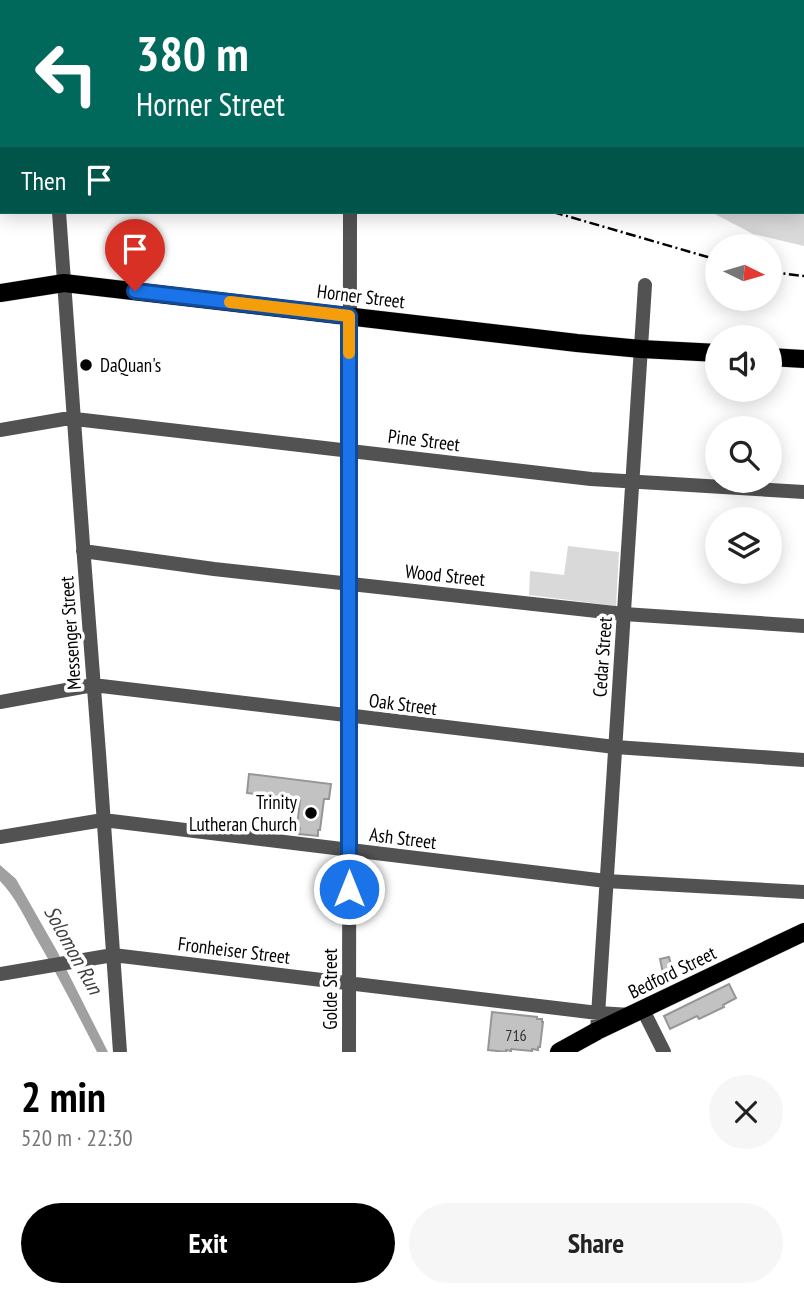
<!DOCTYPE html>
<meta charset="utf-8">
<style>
:root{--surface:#fff;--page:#f6f6f6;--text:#222;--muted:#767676;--accent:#000}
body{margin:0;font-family:"PT Sans Narrow",sans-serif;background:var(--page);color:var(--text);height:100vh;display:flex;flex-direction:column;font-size:26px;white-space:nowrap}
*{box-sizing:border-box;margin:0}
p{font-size:23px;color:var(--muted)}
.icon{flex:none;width:38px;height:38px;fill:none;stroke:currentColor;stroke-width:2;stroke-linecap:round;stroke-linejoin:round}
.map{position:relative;height:1052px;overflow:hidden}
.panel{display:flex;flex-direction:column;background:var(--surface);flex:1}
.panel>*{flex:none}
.top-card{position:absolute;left:0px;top:0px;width:805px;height:214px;box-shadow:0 4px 18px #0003;background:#00695c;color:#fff;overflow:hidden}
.needle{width:46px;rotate:95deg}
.fabs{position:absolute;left:705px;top:234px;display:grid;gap:14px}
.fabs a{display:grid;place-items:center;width:77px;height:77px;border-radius:50%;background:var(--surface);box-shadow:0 4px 18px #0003;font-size:35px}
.pin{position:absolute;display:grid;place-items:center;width:60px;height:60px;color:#fff;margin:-72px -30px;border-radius:50% 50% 50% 0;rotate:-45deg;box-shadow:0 0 7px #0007}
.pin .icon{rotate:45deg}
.me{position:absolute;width:77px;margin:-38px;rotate:0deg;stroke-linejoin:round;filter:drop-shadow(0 0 5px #0008)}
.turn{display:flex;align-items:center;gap:24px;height:147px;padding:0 21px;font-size:32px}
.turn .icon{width:91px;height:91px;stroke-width:2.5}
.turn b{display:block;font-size:49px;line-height:60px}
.then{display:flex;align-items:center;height:66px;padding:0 21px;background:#0003;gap:14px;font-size:26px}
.round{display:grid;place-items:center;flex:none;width:74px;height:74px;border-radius:37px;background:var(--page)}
.summary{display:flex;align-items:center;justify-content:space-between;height:119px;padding:0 21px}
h1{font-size:42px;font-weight:700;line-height:52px;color:var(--accent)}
.cta{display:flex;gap:14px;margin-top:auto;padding:14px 21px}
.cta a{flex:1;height:80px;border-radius:42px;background:var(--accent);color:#fff;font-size:28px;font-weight:700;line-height:80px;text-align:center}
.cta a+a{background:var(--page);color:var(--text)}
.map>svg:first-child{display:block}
.green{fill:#d9d9d9}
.water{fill:#a0a0a0}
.building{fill:#c2c2c2;stroke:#969696;stroke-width:2}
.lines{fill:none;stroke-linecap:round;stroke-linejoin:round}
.major-casing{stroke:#dbdbdb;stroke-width:19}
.minor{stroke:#525252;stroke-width:14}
.major{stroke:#000;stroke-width:18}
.rail{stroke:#000;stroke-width:2.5;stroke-dasharray:10 3.5 2 3.5;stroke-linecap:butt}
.route-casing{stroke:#114b97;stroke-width:18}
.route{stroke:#1a73e8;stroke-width:12}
.slow{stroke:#f59e0b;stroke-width:12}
.poi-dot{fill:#000;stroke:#fff;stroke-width:2.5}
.labels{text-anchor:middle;stroke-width:7;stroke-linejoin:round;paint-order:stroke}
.number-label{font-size:16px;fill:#303030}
.street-label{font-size:19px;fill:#000;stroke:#fff}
.poi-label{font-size:19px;fill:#000;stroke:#fff;text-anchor:start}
.water-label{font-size:21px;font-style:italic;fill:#414141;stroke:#fff}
</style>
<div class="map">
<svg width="804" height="1052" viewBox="0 0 804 1052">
<rect width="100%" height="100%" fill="#fff"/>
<path class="green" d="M51 0H611L615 2H51Z
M803 92 804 93V246L753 234 711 212H803Z
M568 546 619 552 616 606 529 595 530 571 564 575Z"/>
<path class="water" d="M651 0H804V74L803 2H655Z
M0 865 16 879 57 951 108 1052H97C77 1013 57 974 35 936 25 918 15 896 0 881Z"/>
<path class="building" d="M249 774 331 784 329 799H324L320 830H318V836L299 834 300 828 297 827 300 800 247 793Z
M669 957 674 975 664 978 660 959Z
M729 984 736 998 723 1005 724 1007 699 1019 697 1016 670 1029 664 1016Z
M492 1012 537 1017V1019H542V1022H543L540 1047H538V1050L532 1049V1051L511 1049V1051L506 1050V1052L488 1050Z"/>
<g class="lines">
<defs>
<path id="major" d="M0 293 64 283 577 343 641 349 718 353
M770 357 804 359
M559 1052 597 1031 804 932"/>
</defs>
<use href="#major" class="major-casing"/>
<path class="minor" d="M43 0V2
M59 212 83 545 99 753 120 1052
M0 430 64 419H75L591 479 804 492
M83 551 214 569 624 614 804 626
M0 702 93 685 615 747 804 760
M0 837 103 820 606 881 804 892
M0 974 113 955 598 1013 631 1015
M643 1010 664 1052
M597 1031 645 285
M349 1052 350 212"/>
<use href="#major" class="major"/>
<path class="rail" d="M0 48H2
M553 212 718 260
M770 272 804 276"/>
</g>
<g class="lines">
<defs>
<path id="route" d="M135 291 349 316V889"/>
</defs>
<use href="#route" class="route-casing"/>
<use href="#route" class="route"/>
<path class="slow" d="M230 302 349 316V353"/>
</g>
<g class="poi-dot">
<circle cx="86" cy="365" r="7"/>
<circle cx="311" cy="813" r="7"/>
</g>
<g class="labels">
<g class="number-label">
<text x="516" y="1041">716</text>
</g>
<g class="street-label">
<text transform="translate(361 296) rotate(7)" y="7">Horner Street</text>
<text transform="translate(424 440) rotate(7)" y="7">Pine Street</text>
<text transform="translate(445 575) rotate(6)" y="7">Wood Street</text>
<text transform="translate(70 633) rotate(-94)" y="7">Messenger Street</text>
<text transform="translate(602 657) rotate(-86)" y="7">Cedar Street</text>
<text transform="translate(403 704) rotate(7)" y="7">Oak Street</text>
<text transform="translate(403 838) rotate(7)" y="7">Ash Street</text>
<text transform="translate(234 950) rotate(7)" y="7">Fronheiser Street</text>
<text transform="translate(672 972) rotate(-26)" y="7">Bedford Street</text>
<text transform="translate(330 989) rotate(-90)" y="7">Golde Street</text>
</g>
<g class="poi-label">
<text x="100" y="372">DaQuan's</text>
<text x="297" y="809" text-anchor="end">Trinity<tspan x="297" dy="22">Lutheran Church</tspan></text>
</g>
<g class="water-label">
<text transform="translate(73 950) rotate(61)" y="7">Solomon Run</text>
</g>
</g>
</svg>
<div class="fabs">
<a><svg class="needle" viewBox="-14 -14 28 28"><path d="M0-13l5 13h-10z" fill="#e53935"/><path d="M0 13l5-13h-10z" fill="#767676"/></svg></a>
<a><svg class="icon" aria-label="sound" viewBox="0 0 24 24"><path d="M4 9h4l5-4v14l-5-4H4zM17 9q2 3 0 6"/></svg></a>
<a><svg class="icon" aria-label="search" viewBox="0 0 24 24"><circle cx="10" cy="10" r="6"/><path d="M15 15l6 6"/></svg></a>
<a><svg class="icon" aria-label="layers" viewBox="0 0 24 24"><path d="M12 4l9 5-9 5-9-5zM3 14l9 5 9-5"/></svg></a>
</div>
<div class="pin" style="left:135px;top:291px;background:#d93025"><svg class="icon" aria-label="arrive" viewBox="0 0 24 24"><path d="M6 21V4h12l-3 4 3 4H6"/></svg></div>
<svg class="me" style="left:349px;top:889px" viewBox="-20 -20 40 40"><circle r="17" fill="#1a73e8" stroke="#fff" stroke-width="3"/><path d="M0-11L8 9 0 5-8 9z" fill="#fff"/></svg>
<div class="top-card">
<div class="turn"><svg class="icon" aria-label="left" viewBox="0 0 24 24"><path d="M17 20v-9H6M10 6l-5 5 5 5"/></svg><div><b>380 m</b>Horner Street</div></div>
<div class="then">Then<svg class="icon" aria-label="arrive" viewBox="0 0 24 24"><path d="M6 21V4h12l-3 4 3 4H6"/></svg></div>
</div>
</div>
<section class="panel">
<div class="summary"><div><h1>2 min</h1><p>520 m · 22:30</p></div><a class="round"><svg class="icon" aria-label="close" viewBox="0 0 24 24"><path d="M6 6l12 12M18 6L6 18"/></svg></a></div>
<div class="cta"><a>Exit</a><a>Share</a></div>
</section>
